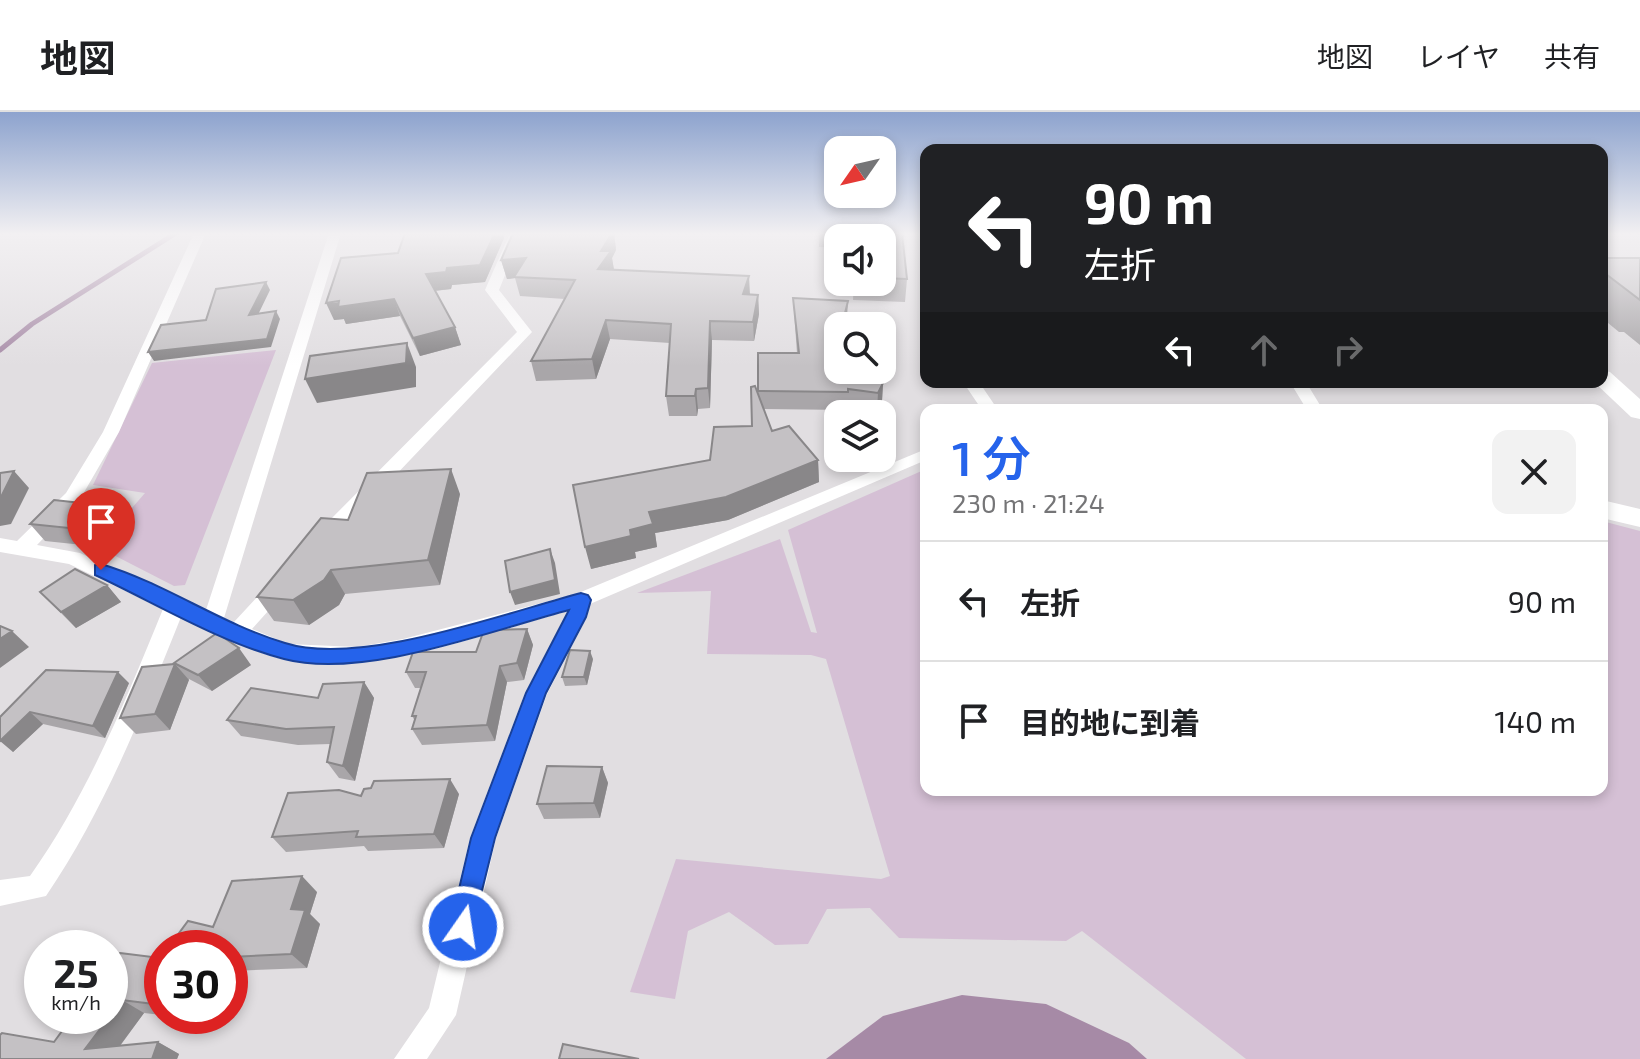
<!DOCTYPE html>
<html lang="ja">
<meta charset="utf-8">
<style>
:root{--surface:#fff;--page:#f2f2f2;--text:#202124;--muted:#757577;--line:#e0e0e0;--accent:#2563eb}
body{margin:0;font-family:"Exo 2","Noto Sans JP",sans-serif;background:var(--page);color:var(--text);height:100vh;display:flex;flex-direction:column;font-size:30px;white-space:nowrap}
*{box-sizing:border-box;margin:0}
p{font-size:26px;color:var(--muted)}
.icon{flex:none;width:44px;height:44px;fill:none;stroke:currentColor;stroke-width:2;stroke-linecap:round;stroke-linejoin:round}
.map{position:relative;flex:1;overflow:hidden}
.panel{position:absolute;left:920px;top:292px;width:688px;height:392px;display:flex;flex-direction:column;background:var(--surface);border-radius:16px;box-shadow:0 4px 12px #0003}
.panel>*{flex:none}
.banner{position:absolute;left:920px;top:32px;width:688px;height:244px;border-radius:16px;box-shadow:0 4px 12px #0003;background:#202124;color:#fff;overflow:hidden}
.needle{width:52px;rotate:236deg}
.buttons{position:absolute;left:824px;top:24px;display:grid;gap:16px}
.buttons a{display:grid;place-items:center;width:72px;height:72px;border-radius:16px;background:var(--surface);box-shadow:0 4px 12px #0003;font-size:40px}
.speed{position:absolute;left:24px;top:818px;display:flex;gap:16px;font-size:40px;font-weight:700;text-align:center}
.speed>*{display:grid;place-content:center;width:104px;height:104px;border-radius:50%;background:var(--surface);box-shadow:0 4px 12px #0003;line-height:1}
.speed small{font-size:20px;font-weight:400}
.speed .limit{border:12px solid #d22;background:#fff;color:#111}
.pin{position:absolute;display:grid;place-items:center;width:68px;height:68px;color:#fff;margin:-82px -34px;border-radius:50% 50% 50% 0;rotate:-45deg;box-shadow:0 0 8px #0007}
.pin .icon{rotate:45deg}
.me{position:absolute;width:88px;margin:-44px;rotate:13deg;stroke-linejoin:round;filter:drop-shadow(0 0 6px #0008)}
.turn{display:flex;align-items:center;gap:28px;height:168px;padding:0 32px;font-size:36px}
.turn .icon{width:104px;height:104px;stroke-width:2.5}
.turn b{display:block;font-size:56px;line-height:68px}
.lanes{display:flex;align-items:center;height:76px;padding:0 32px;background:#0003;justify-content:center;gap:40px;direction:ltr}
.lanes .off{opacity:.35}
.round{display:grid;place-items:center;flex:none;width:84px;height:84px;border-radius:16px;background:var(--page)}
.overview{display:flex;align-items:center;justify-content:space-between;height:136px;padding:0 32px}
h1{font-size:48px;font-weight:600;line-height:60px;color:var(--accent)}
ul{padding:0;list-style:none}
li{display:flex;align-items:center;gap:24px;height:120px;padding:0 32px;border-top:2px solid var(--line)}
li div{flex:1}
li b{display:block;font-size:30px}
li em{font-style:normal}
header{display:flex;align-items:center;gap:48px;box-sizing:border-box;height:112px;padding:0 40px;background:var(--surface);border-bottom:2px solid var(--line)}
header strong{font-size:38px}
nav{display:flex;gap:44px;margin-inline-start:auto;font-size:28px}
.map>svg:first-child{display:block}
.green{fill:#d5c0d5}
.water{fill:#a68aa6}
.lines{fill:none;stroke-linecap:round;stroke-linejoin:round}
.stream{stroke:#a68aa6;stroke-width:5}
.street{fill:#fff;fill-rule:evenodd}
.secondary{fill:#fff;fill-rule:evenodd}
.wall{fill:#a9a6a9}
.shaded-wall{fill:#898789}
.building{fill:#c4c1c4;stroke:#898789;stroke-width:2;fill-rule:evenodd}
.route{fill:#2563eb;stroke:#184099;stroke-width:2}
</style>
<header>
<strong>地図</strong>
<nav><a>地図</a><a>レイヤ</a><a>共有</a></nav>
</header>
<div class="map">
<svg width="1640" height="947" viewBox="0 0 1640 947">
<rect width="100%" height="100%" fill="#e1dee1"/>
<path class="green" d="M276 238 185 473 174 474 98 435 145 381 93 373 152 251Z
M926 357V678H1602V409L1640 419V947H1246L1082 819 1066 829 899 826 870 796 827 797 808 832 775 833 729 800 688 819 675 887 630 880 676 747 881 767 890 764 826 547 811 543 707 542 711 479 637 481 780 427 811 520 817 521 788 418Z"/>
<path class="water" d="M962 883 1046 892 1129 931 1147 947H826L883 904Z"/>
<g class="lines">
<path class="stream" d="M0 238 32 212 176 121"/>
<path class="street" d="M194 121H206L119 320 79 389 37 433 80 441 206 498 329 121H341L224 506 234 510 273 468H287L290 473 287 478 252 517 288 532 357 535 403 527 576 482 926 337V348L590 492 587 505 547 582 496 726 456 903 427 947H394L429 896 470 726 525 581 568 499C478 523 382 563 287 548 259 544 209 517 181 505 142 602 105 697 46 784L0 794V768L30 764C88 682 125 590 163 497L69 452 0 440V426L17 429 66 381 103 320Z
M510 121H522L499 178 532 220 331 431H317L314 426 317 421 517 220 485 178Z
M963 270H979L998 298H982Z
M1290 270H1306L1323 298H1307Z"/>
<path class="secondary" d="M1602 258 1610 260 1640 287V307L1631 305 1594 270H1602Z
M1602 388 1640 397V415L1602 406Z"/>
</g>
<path class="wall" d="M405 121H503L504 126 485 170 452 173 451 177 435 179 455 215 461 233 420 244 400 204 346 212 344 207 334 208 398 141Z
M513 121H614L616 138 612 146 614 158 750 182 758 183 759 202 754 229 712 228 710 296 698 297 697 304H669L666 284 670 231 610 227 596 267 536 269 531 249 565 187 520 184 515 166 507 167 501 148Z
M819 121H902L907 167 905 190 853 188 854 170H882V126H838V136L819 135Z
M1602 146H1640V233L1624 220H1619L1602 206Z
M793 186 847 206V209L883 271 882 289 877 299 848 295V298L763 297 772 319 818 348 819 370 728 408 655 421 657 435 635 440 636 446 591 457 710 348 752 314 758 283V241H797Z
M460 382 440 473 345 482 339 493 309 513 274 509 257 485 348 408Z
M91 392 105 409 83 433 45 429 30 412Z
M107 473 121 490 76 516 40 480Z
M527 517 533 533 524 568 507 570 495 629 422 633 412 617 415 609 412 604 421 576H415L406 560 476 540Z
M593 547 587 573 565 574 562 565Z
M175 552 251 553 212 579 189 567 170 618 136 622 120 606Z
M364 570 374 586 355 669 339 666 327 650 330 632 298 633 241 624 227 608 318 586Z
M129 571 105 626 43 612 13 640 0 605Z
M602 655 608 671 600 706 544 707 537 692Z
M459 682 444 736 368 739 364 734 286 740 272 725 361 684Z
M317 780 310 802 320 812 307 856 230 859V836L213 815Z
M162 844V903L144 901 120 934 158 930 179 942 177 947H0L54 930Z"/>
<path class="shaded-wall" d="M495 121H503L504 126 485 170 452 173 451 177 432 179 426 162 447 156Z
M612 121H614L616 138 612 146 614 158 598 157 601 139Z
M526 146 515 166 507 167 501 148Z
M749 164 750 183 743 182Z
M266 170 270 178 254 211 249 203Z
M758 183 759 202 754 229 753 210Z
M394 187 400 204 346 212 344 207 334 208 326 191Z
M848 189 847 206 846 214 843 209Z
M276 199 280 207 271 235 154 249 148 240Z
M606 208 610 227 596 267 592 247Z
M710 209 712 228 710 296 708 276Z
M455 215 461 233 420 244 413 226Z
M407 231 416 255V275L317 291 305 267Z
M883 271 882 289 877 299 878 281Z
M696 277 698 297 697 304 695 284Z
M818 348 819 370 728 408 655 421 657 435 635 440 636 446 591 457 585 435 630 418 649 400Z
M451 357 460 382 440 473 428 448Z
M14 359 29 376 11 412 0 414V387Z
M91 392 105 409 83 433 69 416Z
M550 437 555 451 560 482 515 493 510 480Z
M331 458 345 482 339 493 309 513 293 488Z
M107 473 121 490 76 516 61 500Z
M527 517 533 533 524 568 517 551Z
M12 519 29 535 0 556V527Z
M239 536 251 553 212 579 198 563Z
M590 539 593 547 587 573 584 565Z
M175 552 189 568 170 618 155 602Z
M500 554 507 570 495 629 487 613Z
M118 560 129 571 105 626 93 614Z
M364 570 374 586 355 669 343 654Z
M30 600 43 612 13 640 0 629Z
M602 655 608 671 600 706 594 691Z
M450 667 459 682 444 736 434 722Z
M302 764 317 780 310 802 320 812 307 856 291 842V797Z
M122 888 144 901 110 947 85 937Z
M158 930 179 942 177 947H152Z"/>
<path class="building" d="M405 121H495L480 153 447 156 446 160 426 162 455 215 413 226 394 187 338 195 339 189 326 191 341 146 398 141Z
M513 121H612L601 139H611L598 157 749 164 743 182 758 183 753 210 710 209 708 276 696 277 695 284H666L671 212 606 208 592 247 531 249 575 168 514 165 526 146 501 148Z
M858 121H902L907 167 882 166V126H857Z
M1602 146H1640V188L1602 159Z
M266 170 249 203 276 199 267 227 148 240 161 213 206 208 216 177Z
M793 186 848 189 843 209 884 212 883 271 878 281 848 277V280L758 279V241H799ZM838 214H882V258H838Z
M407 231 406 251 305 267 310 244Z
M755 274 772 319 789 314 818 348 726 385 649 400 653 412 630 418 631 424 585 435 573 373 710 348 714 315 752 314 751 275Z
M451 357 428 448 331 458 324 468 293 488 257 485 321 406 348 408 367 361Z
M14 359 0 387V361Z
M54 388 91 392 69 416 30 412Z
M550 437 555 468 510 480 505 449Z
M75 457 107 473 61 500 40 480Z
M0 514 12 519 0 527Z
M527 517 517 551 500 554 487 613 412 617 416 604H412L426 560H406L413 540H476L484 518Z
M217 521 239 536 198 563 174 551Z
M570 538 590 539 584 565H562Z
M175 552 155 602 120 606 142 555Z
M46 558 118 560 93 614 30 600 0 629V605Z
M364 570 343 654 327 650 334 615 286 617 227 608 251 576 318 586 323 572Z
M547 654 602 655 594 691 537 692Z
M450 667 434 722 356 725 358 719 272 725 288 681 339 678 361 684 364 677 371 676 374 669Z
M302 764 291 797 305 798 291 842 230 845V836H168L188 809 213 815 232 769Z
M120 841 160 846 162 844V893L122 888 110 904V855Z
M73 904H110L85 937 158 930 152 947H0V923L2 921 54 930Z
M563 932 639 947H559Z"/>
<linearGradient id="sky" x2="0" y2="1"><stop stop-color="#8da3ce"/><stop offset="0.48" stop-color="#f2f0f2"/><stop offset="1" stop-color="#f2f0f2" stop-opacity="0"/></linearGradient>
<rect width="1640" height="254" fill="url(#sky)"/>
<path class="route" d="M101 452C165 471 221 512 285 531 360 555 505 501 581 481L588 483 591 488 586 505 546 581 495 726 471 823 463 827 454 823 450 815 471 726 526 581 569 498C489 519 364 568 284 547 219 530 155 491 95 463V453Z"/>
</svg>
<div class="buttons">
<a><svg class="needle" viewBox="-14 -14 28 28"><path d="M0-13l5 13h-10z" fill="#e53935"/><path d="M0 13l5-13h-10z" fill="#757577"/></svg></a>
<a><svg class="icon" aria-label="sound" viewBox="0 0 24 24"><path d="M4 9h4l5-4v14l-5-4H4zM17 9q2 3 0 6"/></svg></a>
<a><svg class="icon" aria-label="search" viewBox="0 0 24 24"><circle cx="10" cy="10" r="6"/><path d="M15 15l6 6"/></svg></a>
<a><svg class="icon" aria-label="layers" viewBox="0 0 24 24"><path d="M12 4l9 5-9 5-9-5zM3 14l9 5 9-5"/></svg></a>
</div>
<div class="speed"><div>25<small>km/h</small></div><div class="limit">30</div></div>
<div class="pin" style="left:101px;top:458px;background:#d93025"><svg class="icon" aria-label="arrive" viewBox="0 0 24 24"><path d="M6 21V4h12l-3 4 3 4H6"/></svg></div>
<svg class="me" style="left:463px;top:815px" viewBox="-20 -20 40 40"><circle r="17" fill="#2563eb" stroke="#fff" stroke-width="3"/><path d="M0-11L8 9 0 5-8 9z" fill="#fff"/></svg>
<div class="banner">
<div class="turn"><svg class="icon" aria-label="left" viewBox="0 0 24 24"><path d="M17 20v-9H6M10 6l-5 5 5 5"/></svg><div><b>90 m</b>左折</div></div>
<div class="lanes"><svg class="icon" aria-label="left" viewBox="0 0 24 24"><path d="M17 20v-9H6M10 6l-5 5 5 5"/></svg><svg class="icon off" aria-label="ahead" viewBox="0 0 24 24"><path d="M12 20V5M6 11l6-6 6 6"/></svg><svg class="icon off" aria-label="right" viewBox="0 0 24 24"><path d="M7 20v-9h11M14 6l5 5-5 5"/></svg></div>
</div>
<section class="panel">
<div class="overview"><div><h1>1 分</h1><p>230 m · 21:24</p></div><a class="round"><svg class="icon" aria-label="close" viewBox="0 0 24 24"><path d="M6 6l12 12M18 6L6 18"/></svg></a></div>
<ul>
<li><svg class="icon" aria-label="left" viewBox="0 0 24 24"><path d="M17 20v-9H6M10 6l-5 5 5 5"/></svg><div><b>左折</b></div><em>90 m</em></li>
<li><svg class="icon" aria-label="arrive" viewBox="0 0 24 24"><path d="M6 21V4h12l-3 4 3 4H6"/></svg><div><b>目的地に到着</b></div><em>140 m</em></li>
</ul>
</section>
</div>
